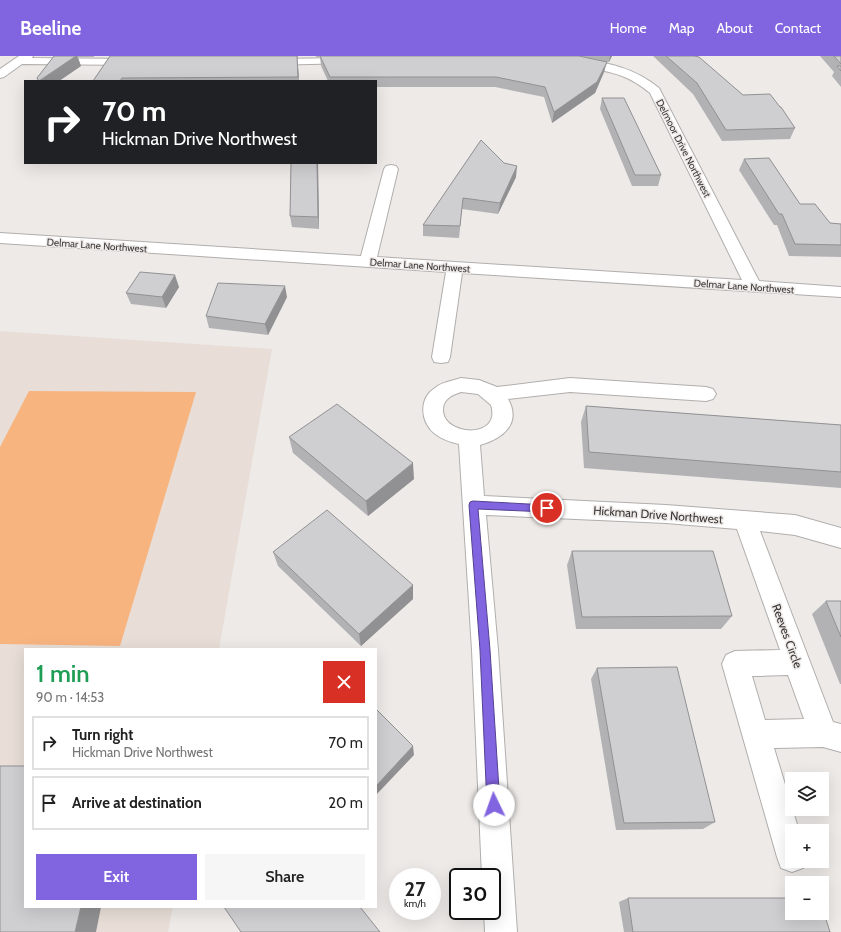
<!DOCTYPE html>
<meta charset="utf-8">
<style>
:root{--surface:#fff;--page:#f6f6f6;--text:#222;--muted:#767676;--line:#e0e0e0;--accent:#8164df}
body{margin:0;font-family:Cabin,sans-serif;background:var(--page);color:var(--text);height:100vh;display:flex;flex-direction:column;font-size:15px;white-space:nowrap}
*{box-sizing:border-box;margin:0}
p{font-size:13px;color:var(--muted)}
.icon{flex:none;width:22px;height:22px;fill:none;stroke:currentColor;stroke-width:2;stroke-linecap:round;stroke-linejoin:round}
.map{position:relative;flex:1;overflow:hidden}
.panel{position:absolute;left:24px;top:592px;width:353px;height:260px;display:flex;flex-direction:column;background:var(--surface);border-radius:0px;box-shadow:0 4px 16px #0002}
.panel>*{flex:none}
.banner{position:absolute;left:24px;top:24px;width:353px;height:84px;border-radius:0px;box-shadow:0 4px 16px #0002;background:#202124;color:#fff;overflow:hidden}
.fabs{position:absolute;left:785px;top:716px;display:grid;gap:8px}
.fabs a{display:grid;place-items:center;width:44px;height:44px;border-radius:0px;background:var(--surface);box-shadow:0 4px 16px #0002;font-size:20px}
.speed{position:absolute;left:389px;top:812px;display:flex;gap:8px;font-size:20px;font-weight:700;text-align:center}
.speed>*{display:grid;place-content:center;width:52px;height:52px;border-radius:50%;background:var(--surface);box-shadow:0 4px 16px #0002;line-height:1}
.speed small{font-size:10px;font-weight:400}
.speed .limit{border:2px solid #111;border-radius:6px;background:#fff;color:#111}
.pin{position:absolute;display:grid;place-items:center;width:34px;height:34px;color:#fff;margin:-17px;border:2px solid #fff;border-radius:50%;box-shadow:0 1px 4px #0007}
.me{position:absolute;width:44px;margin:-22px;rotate:357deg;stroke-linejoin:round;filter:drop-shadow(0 0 3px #0008)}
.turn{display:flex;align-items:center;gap:14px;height:84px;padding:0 12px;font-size:18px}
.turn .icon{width:52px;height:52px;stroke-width:2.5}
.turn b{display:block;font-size:28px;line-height:34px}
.round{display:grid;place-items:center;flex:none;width:42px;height:42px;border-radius:0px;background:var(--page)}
.head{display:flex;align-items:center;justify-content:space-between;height:68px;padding:0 12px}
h1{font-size:24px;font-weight:600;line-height:30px;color:#1e9e55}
.button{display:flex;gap:8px;margin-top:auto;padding:8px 12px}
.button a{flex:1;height:46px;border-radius:0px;background:var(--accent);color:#fff;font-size:16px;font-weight:600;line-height:46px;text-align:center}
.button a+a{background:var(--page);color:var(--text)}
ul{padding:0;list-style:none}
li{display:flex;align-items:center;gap:12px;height:54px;margin:0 8px 6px;padding:0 4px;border:2px solid var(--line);border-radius:0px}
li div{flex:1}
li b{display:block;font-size:15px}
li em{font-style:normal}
header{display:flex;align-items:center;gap:24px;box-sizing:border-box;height:56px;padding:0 20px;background:var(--accent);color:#fff}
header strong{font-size:19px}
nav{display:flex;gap:22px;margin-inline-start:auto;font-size:14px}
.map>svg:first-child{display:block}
.built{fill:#e8ded7}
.green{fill:#f8b47f}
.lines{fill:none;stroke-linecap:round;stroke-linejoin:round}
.minor-casing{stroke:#b1aeac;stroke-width:2}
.minor{fill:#fff;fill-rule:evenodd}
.wall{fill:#b2b2b5}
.shaded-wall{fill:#919193}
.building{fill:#cfcfd2;stroke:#919193}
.route{fill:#8164df;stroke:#544191}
.labels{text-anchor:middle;stroke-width:3;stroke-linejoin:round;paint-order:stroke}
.far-street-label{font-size:10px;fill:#393837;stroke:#eeeae8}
.street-label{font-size:12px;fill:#393837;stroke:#eeeae8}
</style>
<header>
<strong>Beeline</strong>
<nav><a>Home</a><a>Map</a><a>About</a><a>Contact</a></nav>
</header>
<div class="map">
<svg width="841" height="876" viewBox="0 0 841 876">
<rect width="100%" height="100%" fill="#eeeae8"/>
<path class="built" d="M0 275 272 293 219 593H25V851H173L168 876H0Z"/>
<path class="green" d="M29 335 196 336 120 590 0 588V391Z"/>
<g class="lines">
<defs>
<path id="minor" d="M19 0H33L32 2 135 3 139 4 141 6 139 8 135 9 22 8 4 21 0 22V13Z
M349 2 353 3 355 5 353 7 268 9 264 8 262 6 264 4 268 3Z
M576 3C607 6 635 12 659 32L759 225 841 231V241L462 217 450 301 448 306 441 307 434 306 432 301 446 216 0 187V177L361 200 384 113 386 110 391 109 396 110 398 113 377 201 742 224 650 37C621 13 605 17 572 8L570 6 572 4Z
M461 322 479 324 497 331 570 322 706 331 713 333 716 338 713 343 706 345 570 336 508 343C522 368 502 383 480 389L484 440 666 449 795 459 841 472V492L795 479 760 475 833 666 841 668V696L823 691 774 692 799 775H792V805H806L803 812 792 816 781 812 777 801 722 608 726 599 735 595 780 594 737 473 666 467 486 459 498 594 517 876H485L484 855H492V821H482L472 594 459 388C450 386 441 383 434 377 420 365 419 342 435 332 442 326 452 325 461 322ZM461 336 478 338 491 349C502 384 443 380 443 354 443 343 452 339 461 336ZM788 619 804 663 765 664 752 620Z"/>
</defs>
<use href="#minor" class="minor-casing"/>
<use href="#minor" class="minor"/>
</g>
<path class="wall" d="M54 0H94V1H78L81 10 59 25H38L37 22Z
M110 0H298V1H297L299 25H93Z
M316 0H612L609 6H606L604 16 595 37 552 67 544 41 495 31H376V25H328L321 10 320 1H316Z
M653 0H694L743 39 795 72 790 83 722 85 693 38Z
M820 0H841V31L832 20 834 16Z
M602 42 661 119 658 130H632L600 53Z
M481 84 516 121 498 158 462 153 459 182 423 180V169Z
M744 103 800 148 830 167 841 168V201L789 200 777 169H774L739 114Z
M291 107H318L319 173 292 171 290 160Z
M179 231 166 252 131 248 126 237Z
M287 241 268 279 209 272 206 260Z
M586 350 841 369V432L584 412 581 366Z
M289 381 414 423 368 460 293 397Z
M572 495 732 560 721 573H576L567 509Z
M273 496 413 529V543L361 590 278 510Z
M826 545H841V628H840L812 558Z
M597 612 715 766 703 773 616 774 591 623Z
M628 842 830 876H624L619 846Z"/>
<path class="shaded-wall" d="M76 0H77L81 10 59 25H40Z
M297 0 298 10 299 25 298 21Z
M610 0H612L609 6Z
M607 6 604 16 595 37 552 67 554 56Z
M317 107H318L319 173 318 161Z
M517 110 516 121 498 158 500 147Z
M175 219 179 231 166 252 162 241Z
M285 230 287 241 268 279 265 268Z
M413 407 414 423 368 460 366 445Z
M413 529V543L361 590 359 578Z
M413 690 414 699 376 739V730Z
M81 851H101L96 876H75Z"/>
<path class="building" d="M54 0H76L39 25 37 22Z
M110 0H297L298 21 122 22 120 25H93Z
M320 0H579L607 6 597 26 554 56 545 31 496 21H330Z
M666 0H694L699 1 743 39 770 38 780 51H781L795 72 726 74 697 27Z
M834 0H841V8Z
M837 10H841V15Z
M602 42H624L661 119H635Z
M481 84 504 107 517 110 500 147 463 142 460 170 423 169Z
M769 102 800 148H815L830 167 841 168V189L795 188 782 158H779L744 103Z
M291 107H317L318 161 290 160Z
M140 216 175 219 162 241 126 237Z
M218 227 285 230 265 268 206 260Z
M337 348 413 407 366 445 289 381Z
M586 350 841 369V416L589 396Z
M327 454 413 529 359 578 273 496Z
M572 495H713L732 560 582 561Z
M826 545H841V581Z
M677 611 715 766 624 767 597 612Z
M376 653 413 690 376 730Z
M0 710H25V851H81L75 876H0Z
M628 842H792V857H822V851L830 876H633Z
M224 851H360L380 876H241Z"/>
<path class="route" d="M473 445 547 449 551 450 552 452 551 455 547 456 478 453 490 594 500 749 498 753 494 755 489 753 487 749 480 594 469 449 470 446Z"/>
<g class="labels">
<g class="far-street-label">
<text transform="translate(684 92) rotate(63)" y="4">Delmoor Drive Northwest</text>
<text transform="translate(97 189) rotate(4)" y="4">Delmar Lane Northwest</text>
<text transform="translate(420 209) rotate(4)" y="4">Delmar Lane Northwest</text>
<text transform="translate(744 230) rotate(4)" y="4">Delmar Lane Northwest</text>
</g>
<g class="street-label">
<text transform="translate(658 459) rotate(4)" y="4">Hickman Drive Northwest</text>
<text transform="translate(787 580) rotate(70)" y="4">Reeves Circle</text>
</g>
</g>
</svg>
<div class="fabs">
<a><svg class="icon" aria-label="layers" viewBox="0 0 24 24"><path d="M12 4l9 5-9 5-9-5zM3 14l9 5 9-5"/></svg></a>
<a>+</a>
<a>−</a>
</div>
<div class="speed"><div>27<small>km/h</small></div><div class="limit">30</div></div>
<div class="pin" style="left:547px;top:452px;background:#d93025"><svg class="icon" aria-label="arrive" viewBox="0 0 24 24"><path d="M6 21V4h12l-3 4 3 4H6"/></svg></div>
<svg class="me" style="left:494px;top:749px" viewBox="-20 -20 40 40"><circle r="19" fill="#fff"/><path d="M0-13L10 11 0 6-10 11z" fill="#8164df"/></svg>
<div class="banner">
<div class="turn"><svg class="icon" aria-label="right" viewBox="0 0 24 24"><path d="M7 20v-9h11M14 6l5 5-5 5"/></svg><div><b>70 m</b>Hickman Drive Northwest</div></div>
</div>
<section class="panel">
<div class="head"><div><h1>1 min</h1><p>90 m · 14:53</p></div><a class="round" style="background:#d93025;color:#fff"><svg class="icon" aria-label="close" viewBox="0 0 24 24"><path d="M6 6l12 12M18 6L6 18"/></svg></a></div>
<ul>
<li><svg class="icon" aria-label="right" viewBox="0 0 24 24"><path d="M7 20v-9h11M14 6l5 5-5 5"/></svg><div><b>Turn right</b><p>Hickman Drive Northwest</p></div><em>70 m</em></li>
<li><svg class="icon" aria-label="arrive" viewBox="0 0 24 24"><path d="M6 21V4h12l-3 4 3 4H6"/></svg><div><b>Arrive at destination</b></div><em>20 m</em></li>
</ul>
<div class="button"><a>Exit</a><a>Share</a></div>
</section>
</div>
